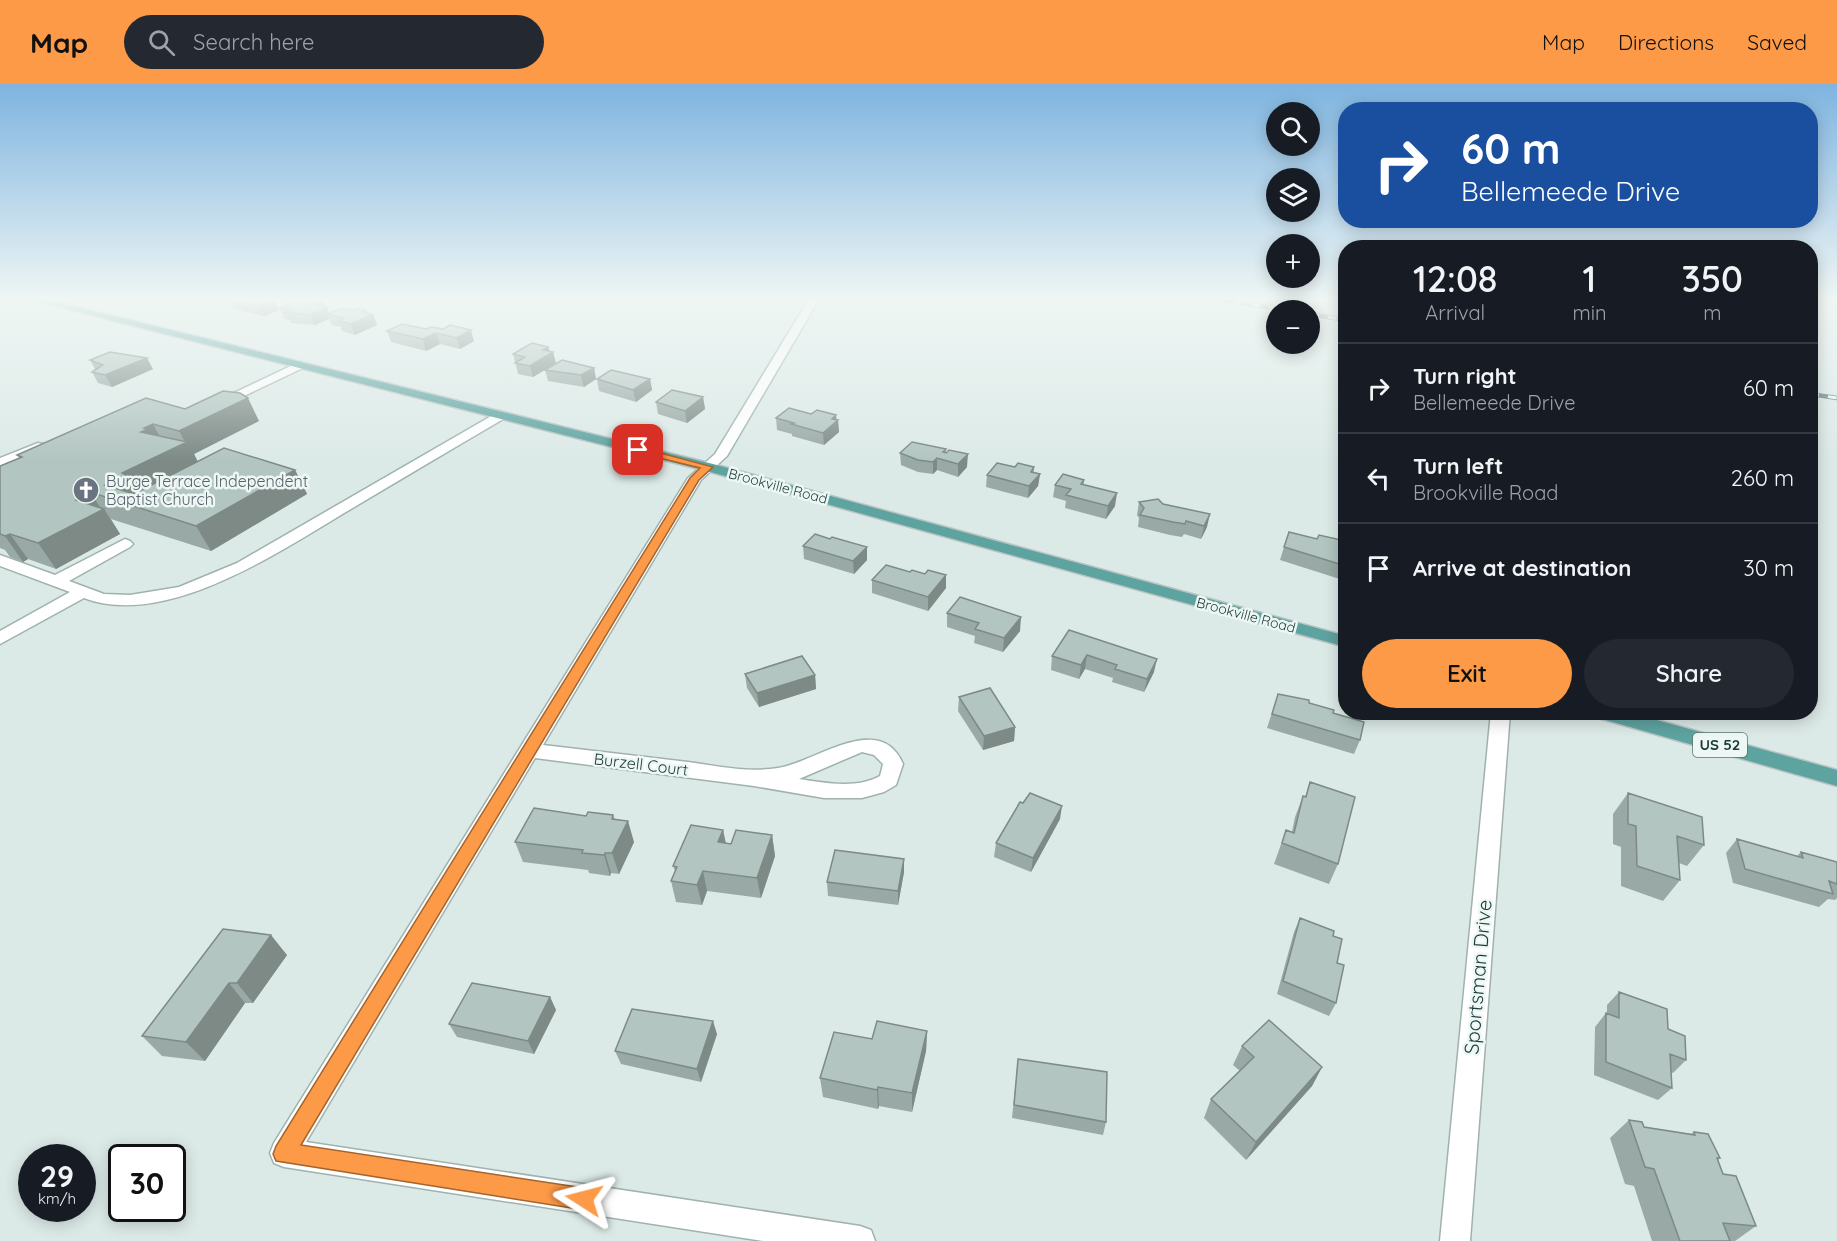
<!DOCTYPE html>
<meta charset="utf-8">
<style>
:root{--surface:#171b24;--page:#242831;--text:#f1f3f6;--muted:#9ea1a6;--line:#363941;--accent:#fd9a47}
body{margin:0;font-family:Quicksand,sans-serif;background:var(--page);color:var(--text);height:100vh;display:flex;flex-direction:column;font-size:22px;white-space:nowrap}
*{box-sizing:border-box;margin:0}
p{font-size:20px;color:var(--muted)}
.icon{flex:none;width:33px;height:33px;fill:none;stroke:currentColor;stroke-width:2;stroke-linecap:round;stroke-linejoin:round}
.map{position:relative;flex:1;overflow:hidden}
.side{position:absolute;left:1338px;top:156px;width:480px;height:480px;display:flex;flex-direction:column;background:var(--surface);border-radius:24px;box-shadow:0 3px 15px #0003}
.side>*{flex:none}
.hud{position:absolute;left:1338px;top:18px;width:480px;height:126px;border-radius:24px;box-shadow:0 3px 15px #0003;background:#1a4fa0;color:#fff;overflow:hidden}
.buttons{position:absolute;left:1266px;top:18px;display:grid;gap:12px}
.buttons a{display:grid;place-items:center;width:54px;height:54px;border-radius:50%;background:var(--surface);box-shadow:0 3px 15px #0003;font-size:30px}
.speed{position:absolute;left:18px;top:1060px;display:flex;gap:12px;font-size:30px;font-weight:700;text-align:center}
.speed>*{display:grid;place-content:center;width:78px;height:78px;border-radius:50%;background:var(--surface);box-shadow:0 3px 15px #0003;line-height:1}
.speed small{font-size:15px;font-weight:400}
.speed .limit{border:3px solid #111;border-radius:9px;background:#fff;color:#111}
.pin{position:absolute;display:grid;place-items:center;width:51px;height:51px;color:#fff;margin:-26px;border-radius:12px;box-shadow:0 3px 9px #0006}
.me{position:absolute;width:66px;margin:-33px;rotate:279deg;stroke-linejoin:round;filter:drop-shadow(0 0 4px #0008)}
.turn{display:flex;align-items:center;gap:21px;height:126px;padding:0 24px;font-size:27px}
.turn .icon{width:78px;height:78px;stroke-width:2.5}
.turn b{display:block;font-size:42px;line-height:51px}
.eta{display:flex;justify-content:space-evenly;align-items:center;height:102px;text-align:center}
.eta b{font-size:36px;font-weight:600;line-height:42px}
.action{display:flex;gap:12px;margin-top:auto;padding:12px 24px}
.action a{flex:1;height:69px;border-radius:36px;background:var(--accent);color:#111;font-size:24px;font-weight:600;line-height:69px;text-align:center}
.action a+a{background:var(--page);color:var(--text)}
ul{padding:0;list-style:none}
li{display:flex;align-items:center;gap:18px;height:90px;padding:0 24px;border-top:2px solid var(--line)}
li div{flex:1}
li b{display:block;font-size:22px}
li em{font-style:normal}
header{display:flex;align-items:center;gap:36px;box-sizing:border-box;height:84px;padding:0 30px;background:var(--accent);color:#111}
header strong{font-size:28px}
nav{display:flex;gap:33px;margin-inline-start:auto;font-size:21px}
.search{width:420px;height:54px;background:var(--page);display:flex;align-items:center;gap:15px;box-sizing:border-box;padding:0 21px;border-radius:33px;color:var(--muted);font-size:22px}
.map>svg:first-child{display:block}
.lines{fill:none;stroke-linecap:round;stroke-linejoin:round}
.minor-casing{stroke:#9fb2af;stroke-width:3}
.major-casing{stroke:#bbc4c4;stroke-width:3}
.minor{fill:#fff;fill-rule:evenodd}
.major{fill:#5da3a0;fill-rule:evenodd}
.rail-casing{stroke:#577775;stroke-width:4.5}
.rail{stroke:#edf7f4;stroke-width:3;stroke-dasharray:9;stroke-linecap:butt}
.wall{fill:#99a9a5}
.shaded-wall{fill:#7d8a86}
.building{fill:#b2c5c0;stroke:#7d8a86;stroke-width:1.5}
.route{fill:#fd9a47;stroke:#a4642e;stroke-width:1.5}
.labels{text-anchor:middle;stroke-width:5;stroke-linejoin:round;paint-order:stroke}
.far-street-label{font-size:14px;fill:#1d3a39;stroke:#edf7f4}
.shield{fill:#edf7f4;stroke:#5b7371;stroke-width:1.5}
.shield-label{font-size:15px;font-weight:bold;fill:#1d3a39}
.worship-label{font-size:16px;fill:#5b616d;stroke:#edf7f4;text-anchor:start}
.street-label{font-size:16px;fill:#1d3a39;stroke:#edf7f4}
.near-street-label{font-size:20px;fill:#1d3a39;stroke:#edf7f4}
</style>
<header>
<strong>Map</strong>
<div class="search"><svg class="icon" aria-label="search" viewBox="0 0 24 24"><circle cx="10" cy="10" r="6"/><path d="M15 15l6 6"/></svg>Search here</div>
<nav><a>Map</a><a>Directions</a><a>Saved</a></nav>
</header>
<div class="map">
<svg width="1837" height="1157" viewBox="0 0 1837 1157">
<rect width="100%" height="100%" fill="#dceae7"/>
<g class="lines">
<defs>
<path id="minor" d="M809 215H819L727 372 701 396 543 661C591 667 640 672 688 678 718 682 748 689 778 684 816 678 880 626 903 680L896 701 884 708 862 714H824L754 702 535 674 306 1058 860 1142 871 1146 875 1157H763L284 1083 274 1079 270 1069 274 1059 688 394 715 370ZM862 668 874 671 883 680 880 692C857 705 825 699 799 695Z
M297 279 307 282 225 321H217L215 318Z
M500 327 506 331 505 334C455 363 405 393 356 422 286 463 168 546 84 514L0 560V547L70 508 0 482V471L55 491 125 455 130 457 133 460 130 463 69 497 104 510 130 511 179 503 237 479Z
M38 359 43 360V366L0 383V374Z
M1491 628H1510L1470 1157H1440Z"/>
<path id="major" d="M27 215H45L713 380 1346 552V563L703 386Z
M1593 628H1628L1837 686V702L1595 633Z"/>
</defs>
<use href="#minor" class="minor-casing"/>
<use href="#major" class="major-casing"/>
<use href="#minor" class="minor"/>
<use href="#major" class="major"/>
<defs>
<path id="rail" d="M1215 215 1286 226
M1310 230 1346 236
M1810 310 1837 314"/>
</defs>
<use href="#rail" class="rail-casing"/>
<use href="#rail" class="rail"/>
</g>
<path class="wall" d="M229 215H272L274 216 279 226 264 232 233 225Z
M323 215 329 229H367L373 230 377 241 355 251 342 247 341 243 332 241 329 235 315 241 291 239 290 236 284 235 280 224Z
M402 240 474 257 460 265 440 260 426 267 391 258 387 247Z
M548 263 556 279 533 293 518 290 513 270Z
M90 276 153 285 112 303 98 299 92 288 95 285Z
M594 284 596 295 584 303 548 297 545 286Z
M597 295H650L652 306 636 318 599 307Z
M703 313 705 325 687 339 658 330 656 318Z
M185 325 259 337 194 370 198 378 295 386 307 410 211 467 111 435 120 450 56 485 28 475 23 478 10 473 5 466 0 464V382L19 374 17 371Z
M811 330 838 336 839 348 824 361 792 352V350L777 346 776 334Z
M946 365V368L967 383 958 393 937 386 933 390 918 388 901 381 900 369Z
M1015 383H1034V388L1040 390 1038 402 1028 414 986 403 987 391Z
M1084 396V401L1115 422 1106 435 1065 424 1066 417 1053 413 1055 401Z
M1139 418 1163 420 1207 443 1201 455 1184 450 1182 453 1170 451 1138 443 1139 434 1137 431Z
M1346 457V497L1280 476 1284 463Z
M803 462 867 463V476L854 490 804 475Z
M910 488 925 490 946 504 928 527 872 509V496Z
M947 529 1020 547 1003 568 974 559 975 552 947 543Z
M1069 546 1154 588 1144 608 1112 598 1113 594 1085 585 1079 595 1051 586 1052 572Z
M745 590 815 591 816 605 759 623 747 604Z
M1278 610 1309 619 1360 656 1354 670 1267 644Z
M959 613 1015 643 1014 657 983 666 958 627Z
M1310 698 1338 780 1329 800 1274 780 1286 746 1292 748 1295 733 1303 712 1305 713Z
M1628 709 1704 761 1687 782 1679 779 1680 796 1663 817 1621 802V763L1613 760V730Z
M613 731 615 735 634 758 619 790 611 789 610 792 589 789 588 786 523 778 515 758 586 732Z
M1060 735 1031 788 994 773 996 759Z
M723 746 726 759 731 760 772 751 775 772 761 814 707 807 702 821 676 818 671 797 675 787 673 782Z
M1737 755 1797 772 1801 768 1837 778V814L1835 816 1828 815 1819 823 1733 799 1726 769Z
M904 788 898 821 828 812 827 798Z
M1300 834 1333 852 1337 879 1336 919 1329 932 1277 910 1294 848Z
M223 845 287 871 253 919H245L205 977 162 972 142 952Z
M1619 908 1668 945 1686 976 1673 989 1671 988 1672 1004 1658 1016 1594 991 1595 943 1606 929 1607 930V921Z
M550 913 556 926 534 970 457 953 449 940Z
M927 947 926 967 912 1028 879 1022 878 1025 823 1013 820 994 872 955Z
M717 950 701 998 621 980 615 967Z
M1242 962 1322 983 1312 1002 1246 1076 1204 1034 1211 1015 1240 987 1233 981Z
M1018 975 1106 1038 1103 1051 1012 1034Z
M1629 1036 1644 1043 1691 1050 1694 1048 1720 1074 1718 1076 1723 1090 1756 1142 1735 1157H1652L1634 1102 1625 1100 1610 1054Z"/>
<path class="shaded-wall" d="M319 215H323L330 231 327 230 329 235 315 241 310 231 309 220Z
M274 216 279 226 264 232 259 222Z
M366 226 368 232 373 230 377 241 355 251 351 240 361 228Z
M471 246 474 257 460 265 457 254Z
M436 249 440 260 426 267 423 255Z
M548 263 550 269 553 268 556 279 533 293 530 282 543 266Z
M147 274 153 285 112 303 105 291Z
M594 284 596 295 584 303 581 291Z
M650 295 652 306 636 318 633 306Z
M703 313 705 325 687 339 685 327Z
M248 314 259 337 194 370 200 382 140 413 105 401 122 389 185 358 179 347Z
M836 331 837 338 838 336 839 348 824 361 823 349 832 335Z
M153 340 166 364 141 348 144 344Z
M968 370 967 383 958 393V380Z
M937 374V386L933 390V378Z
M295 386 307 410 211 467 196 442Z
M1040 390 1038 402 1028 414 1029 402Z
M90 408 102 426 104 425 120 450 56 485 38 459 76 416Z
M1117 409 1115 422 1106 435 1108 422Z
M1210 430 1207 443 1201 455 1204 442Z
M10 450 28 475 23 478 5 452Z
M867 463V476L854 490 853 477Z
M946 491V504L928 527V513Z
M1021 533 1020 547 1003 568 1004 554Z
M1087 571 1085 585 1079 595 1081 581Z
M1157 575 1154 588 1144 608 1147 595Z
M815 591 816 605 759 623 757 609Z
M1015 643 1014 657 983 666 984 652Z
M1062 722 1060 735 1031 788 1033 774Z
M628 737 634 758 619 790 612 769Z
M723 746 727 766 718 758Z
M772 751 775 772 761 814 757 794Z
M605 769 611 789 610 792 604 771Z
M904 775V788L898 821V807Z
M703 787 707 807 702 821 697 801Z
M271 851 287 871 253 919 237 899Z
M229 899 245 919 205 977 186 958Z
M550 913 556 926 534 970 528 957Z
M713 937 717 950 701 998 697 985Z
M927 947 926 967 912 1028V1009Z
M1322 983 1312 1002 1246 1076 1256 1058Z
M878 1003 879 1022 878 1025 877 1006Z"/>
<path class="building" d="M231 215H272L274 216 259 222Z
M301 215H319L309 220 327 224 310 231 286 228 290 226 280 224Z
M343 224 354 226 359 224 366 226 361 228 373 230 351 240 338 237 344 234 327 230Z
M402 240 426 245 431 243 443 245 450 241 471 246 457 254 436 249 423 255 387 247Z
M532 259 548 263 543 266 553 268 530 282 515 279 525 273 513 270Z
M110 268 147 274 105 291 92 288 103 281 90 276Z
M562 276 594 284 581 291 545 286Z
M611 286 650 295 633 306 597 295Z
M672 306 703 313 685 327 656 318Z
M223 307 240 309 248 314 179 347 153 340 144 344 148 345 141 348 187 358 122 389 126 391 105 401 134 410 224 364 295 386 196 442 90 408 76 416 104 425 38 459 10 450 5 452 0 450V382L22 373 17 371 146 314 185 325Z
M789 324 811 330 817 326 836 331 832 335 838 336 823 349 791 340 794 339 776 334Z
M912 358 946 365 943 368 946 369 949 366 968 370 958 380 937 374 933 378 918 376 900 369Z
M997 379 1015 383 1018 379 1034 383 1031 388 1040 390 1029 402 987 391Z
M1063 390 1084 396 1081 400 1117 409 1108 422 1066 411 1071 405 1055 401Z
M1158 415 1163 420 1210 430 1204 442 1186 437 1185 440 1173 438 1140 431 1144 424 1139 418Z
M1289 448 1317 455 1319 451 1346 457V482L1284 463Z
M815 450 830 455 832 453 867 463 853 477 803 462Z
M886 481 910 488 912 486 925 490 928 486 946 491 928 513 872 496Z
M960 513 1021 533 1004 554 975 545 979 539 947 529Z
M1069 546 1157 575 1147 595 1115 585 1117 581 1087 571 1081 581 1052 572Z
M802 572 815 591 757 609 745 590Z
M990 604 1015 643 984 652 959 613Z
M1278 610 1309 616V619L1334 626 1333 629 1364 638 1360 656 1272 630Z
M1310 698 1355 713 1338 780 1282 759 1286 746 1294 749 1303 712 1306 713Z
M1030 709 1062 722 1033 774 996 759 1020 718 1023 719Z
M1628 709 1702 733 1704 761 1677 752 1680 796 1637 782 1636 742 1628 740Z
M534 724 586 732 588 728 613 731 612 735 628 737 612 769H605L604 771 582 769 583 766 515 758Z
M691 741 723 746 718 758 731 760 736 746 772 751 757 794 703 787 697 801 671 797 677 783 673 782Z
M1737 755 1803 774 1801 768 1837 778V800L1829 797 1833 810 1745 785Z
M835 766 904 775 898 807 827 798Z
M1300 834 1334 847 1333 852 1342 855 1337 879 1344 881 1336 919 1283 897Z
M223 845 271 851 237 899H229L186 958 142 952Z
M472 899 550 913 528 957 449 940Z
M1619 908 1667 925 1668 945 1685 952 1686 976 1670 970 1672 1004 1606 978V929L1619 934Z
M632 925 713 937 697 985 615 967Z
M1269 936 1322 983 1256 1058 1211 1015 1254 973 1242 962Z
M877 937 927 947 912 1009 878 1003 877 1006 820 994 834 948 872 955Z
M1018 975 1107 988 1106 1038 1014 1021Z
M1629 1036 1642 1038 1644 1043 1695 1051 1694 1048 1708 1050 1720 1074H1717L1723 1090 1736 1092 1756 1142 1723 1139 1730 1157H1680L1654 1085 1645 1083Z"/>
<linearGradient id="sky" x2="0" y2="1"><stop stop-color="#7eb4e0"/><stop offset="0.57" stop-color="#eff6f4"/><stop offset="1" stop-color="#eff6f4" stop-opacity="0"/></linearGradient>
<rect width="1837" height="377" fill="url(#sky)"/>
<path class="route" d="M638 363 713 383 699 396 301 1061 584 1104 591 1107 595 1115 591 1123 584 1126 276 1077 273 1070 276 1062 690 394 700 384 635 368V364Z"/>
<defs>
<symbol id="church-disc" viewBox="-11 -11 22 22"><circle r="9.5" fill="#6b7280" stroke="#edf7f4"/><path d="M-1.2-6h2.4v3.5h3.3v2.4h-3.3V6h-2.4V-.1h-3.3v-2.4h3.3Z" fill="#fff"/></symbol>
</defs>
<g fill-rule="evenodd">
<use href="#church-disc" x="71" y="391" width="30" height="30"/>
</g>
<g class="labels">
<g class="far-street-label">
<text transform="translate(778 402) rotate(15)" y="5">Brookville Road</text>
<text transform="translate(1246 531) rotate(15)" y="5">Brookville Road</text>
</g>
<rect class="shield" x="1693" y="649" width="54" height="24" rx="4.5"/>
<g class="shield-label">
<text x="1720" y="666">US 52</text>
</g>
<g class="worship-label">
<text x="106" y="403">Burge Terrace Independent<tspan x="106" dy="18">Baptist Church</tspan></text>
</g>
<g class="street-label">
<text transform="translate(641 680) rotate(7)" y="6">Burzell Court</text>
</g>
<g class="near-street-label">
<text transform="translate(1478 893) rotate(-85)" y="7">Sportsman Drive</text>
</g>
</g>
</svg>
<div class="buttons">
<a><svg class="icon" aria-label="search" viewBox="0 0 24 24"><circle cx="10" cy="10" r="6"/><path d="M15 15l6 6"/></svg></a>
<a><svg class="icon" aria-label="layers" viewBox="0 0 24 24"><path d="M12 4l9 5-9 5-9-5zM3 14l9 5 9-5"/></svg></a>
<a>+</a>
<a>−</a>
</div>
<div class="speed"><div>29<small>km/h</small></div><div class="limit">30</div></div>
<div class="pin" style="left:638px;top:366px;background:#d93025"><svg class="icon" aria-label="arrive" viewBox="0 0 24 24"><path d="M6 21V4h12l-3 4 3 4H6"/></svg></div>
<svg class="me" style="left:584px;top:1115px" viewBox="-20 -20 40 40"><path d="M0-17L14 15 0 8-14 15z" fill="#fd9a47" stroke="#fff" stroke-width="4"/></svg>
<div class="hud">
<div class="turn"><svg class="icon" aria-label="right" viewBox="0 0 24 24"><path d="M7 20v-9h11M14 6l5 5-5 5"/></svg><div><b>60 m</b>Bellemeede Drive</div></div>
</div>
<section class="side">
<div class="eta">
<div><b>12:08</b><p>Arrival</p></div>
<div><b>1</b><p>min</p></div>
<div><b>350</b><p>m</p></div>
</div>
<ul>
<li><svg class="icon" aria-label="right" viewBox="0 0 24 24"><path d="M7 20v-9h11M14 6l5 5-5 5"/></svg><div><b>Turn right</b><p>Bellemeede Drive</p></div><em>60 m</em></li>
<li><svg class="icon" aria-label="left" viewBox="0 0 24 24"><path d="M17 20v-9H6M10 6l-5 5 5 5"/></svg><div><b>Turn left</b><p>Brookville Road</p></div><em>260 m</em></li>
<li><svg class="icon" aria-label="arrive" viewBox="0 0 24 24"><path d="M6 21V4h12l-3 4 3 4H6"/></svg><div><b>Arrive at destination</b></div><em>30 m</em></li>
</ul>
<div class="action"><a>Exit</a><a>Share</a></div>
</section>
</div>
